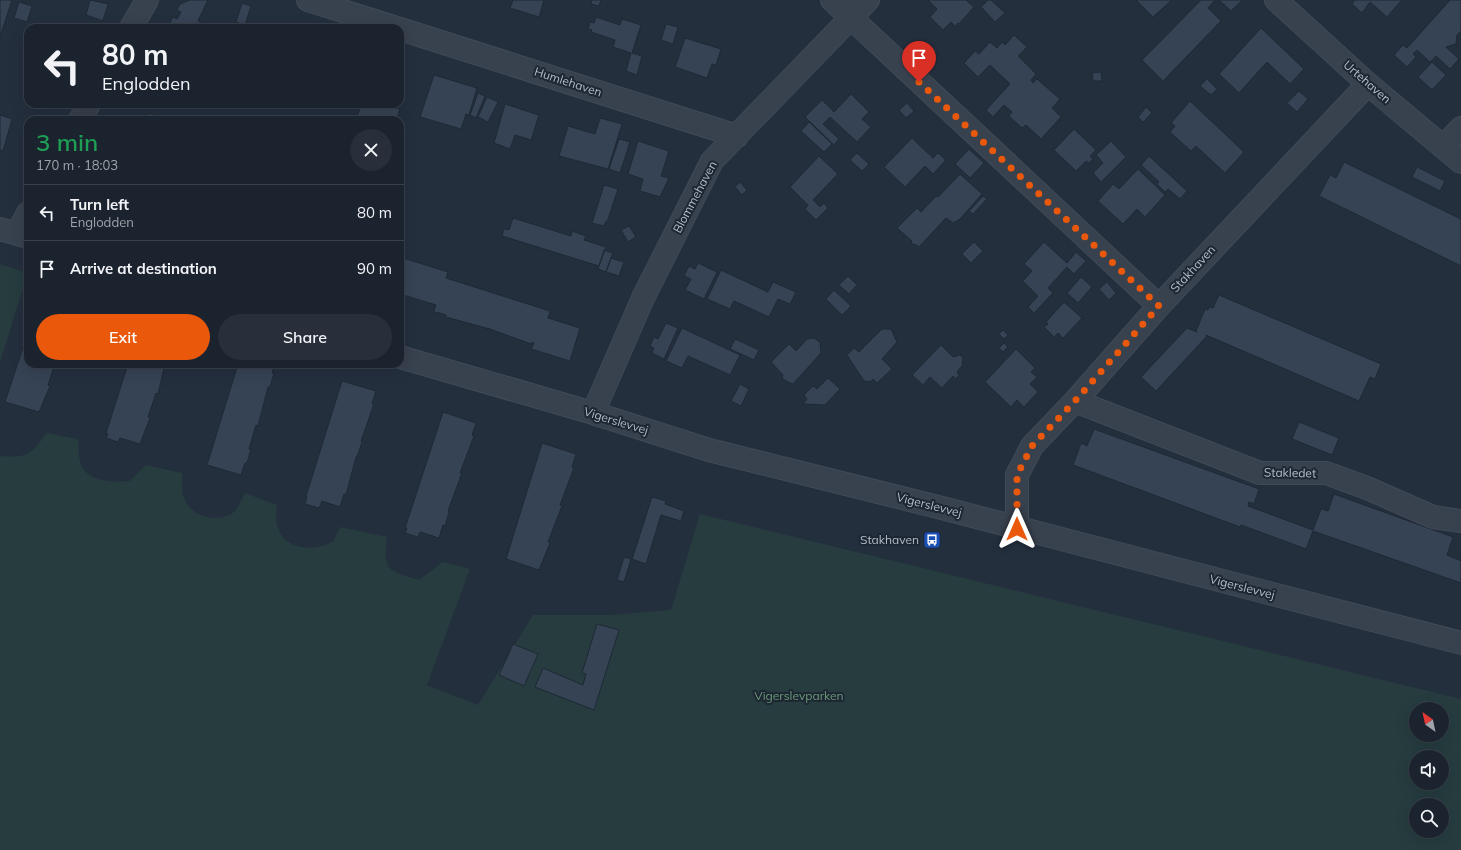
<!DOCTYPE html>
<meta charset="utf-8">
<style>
:root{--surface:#1b232e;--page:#282f3a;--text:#f1f3f6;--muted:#a0a4aa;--line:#39404a;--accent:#ea580c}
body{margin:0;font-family:Mulish,sans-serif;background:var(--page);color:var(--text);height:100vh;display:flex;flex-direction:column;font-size:15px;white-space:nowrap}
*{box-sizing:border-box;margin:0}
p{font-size:13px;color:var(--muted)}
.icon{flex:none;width:22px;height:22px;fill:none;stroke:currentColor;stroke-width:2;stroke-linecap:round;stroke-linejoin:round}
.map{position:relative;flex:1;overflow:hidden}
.panel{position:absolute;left:24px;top:116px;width:380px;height:252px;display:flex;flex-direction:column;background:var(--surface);border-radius:12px;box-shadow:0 4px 16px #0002,0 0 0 1px var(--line)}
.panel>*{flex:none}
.guide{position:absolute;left:24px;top:24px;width:380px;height:84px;border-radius:12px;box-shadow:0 4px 16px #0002,0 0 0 1px var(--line);background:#1b232e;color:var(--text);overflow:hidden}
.needle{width:26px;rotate:327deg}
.tools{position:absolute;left:1409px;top:702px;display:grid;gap:8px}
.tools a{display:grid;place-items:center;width:40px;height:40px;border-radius:50%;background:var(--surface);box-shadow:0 4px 16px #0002,0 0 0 1px var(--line);font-size:20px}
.pin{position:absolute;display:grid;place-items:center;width:34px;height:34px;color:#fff;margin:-41px -17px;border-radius:50% 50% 50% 0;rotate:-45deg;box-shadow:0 0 4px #0007}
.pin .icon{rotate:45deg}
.me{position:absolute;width:44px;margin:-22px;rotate:0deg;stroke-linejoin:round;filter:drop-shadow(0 0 3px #0008)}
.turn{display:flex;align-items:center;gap:14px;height:84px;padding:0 12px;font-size:18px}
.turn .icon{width:52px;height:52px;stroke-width:2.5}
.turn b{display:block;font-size:28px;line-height:34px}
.round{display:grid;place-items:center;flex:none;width:42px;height:42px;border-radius:21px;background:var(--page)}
.head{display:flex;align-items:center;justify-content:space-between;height:68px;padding:0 12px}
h1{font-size:24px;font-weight:600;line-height:30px;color:#1e9e55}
.primary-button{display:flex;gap:8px;margin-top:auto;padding:8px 12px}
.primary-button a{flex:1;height:46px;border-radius:24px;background:var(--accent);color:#fff;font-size:16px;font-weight:600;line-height:46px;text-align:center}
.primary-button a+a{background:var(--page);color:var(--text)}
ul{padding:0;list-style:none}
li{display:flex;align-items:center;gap:12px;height:56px;padding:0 12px;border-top:1px solid var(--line)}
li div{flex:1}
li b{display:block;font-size:15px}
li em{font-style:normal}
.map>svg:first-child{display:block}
.green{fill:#263c3f;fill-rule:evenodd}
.building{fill:#364354;stroke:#1f2835}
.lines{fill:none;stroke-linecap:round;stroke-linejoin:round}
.minor-casing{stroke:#414a57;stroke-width:24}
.minor{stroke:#38414e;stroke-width:22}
.route{stroke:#ea580c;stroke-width:7;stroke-dasharray:0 12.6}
.labels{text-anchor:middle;stroke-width:4;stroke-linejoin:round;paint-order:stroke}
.street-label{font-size:12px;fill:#b4bcc9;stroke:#1d2633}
.poi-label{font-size:12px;fill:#b4bcc9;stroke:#1d2633;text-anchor:end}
.park-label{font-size:12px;fill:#6b9a76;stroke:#1d2633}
</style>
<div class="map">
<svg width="1461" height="850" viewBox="0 0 1461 850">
<rect width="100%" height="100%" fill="#242f3e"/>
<path class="green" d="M0 264 28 273 0 362Z
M46 433 78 439C79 447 78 456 81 464 88 483 113 482 130 481L146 465 182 473C183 481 181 491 184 498 190 517 219 524 234 512 238 508 242 498 245 493L277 505C270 544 302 556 333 542L340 527 387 537C383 570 387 571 419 580L443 562 470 569 427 685 478 705 533 615H609L671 610 700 514 1461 699V850H0V456C26 458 32 455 46 433ZM1416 709H1442V735H1416ZM1416 757H1442V783H1416ZM1416 805H1442V831H1416Z"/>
<path class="building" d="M0 0H12L0 37Z
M90 0 108 4 103 21 86 15Z
M190 0H208L198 21 208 27 207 28H171L168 26 173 17 177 19 181 12 177 10 180 4Z
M513 0H544L539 17 510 8Z
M592 0H601L599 6 591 4Z
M928 0H966L974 7 959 24 958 23 955 26 951 22 943 30 930 17 937 9Z
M988 0H991L1005 13 995 22 981 7Z
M1136 0H1172L1153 17Z
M1201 0H1215L1208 8 1221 21 1163 81 1142 60Z
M1219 0H1242L1231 11Z
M1355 0H1402L1387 17 1370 2 1362 13 1352 4Z
M1450 0H1461V31L1457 35 1456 44 1446 47 1459 59 1450 69 1436 56 1430 62 1417 50 1413 54 1416 57 1407 67 1394 55 1403 45 1407 48Z
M19 2 32 6 27 22 14 18Z
M242 3 251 6 245 25 236 22Z
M596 17 620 25 622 19 641 25 632 53 642 56 637 75 626 71 631 53 613 47 615 40 591 32 592 30 588 29 590 22 594 23Z
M666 24 678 27 673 44 661 40Z
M1261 28 1304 69 1290 84 1267 62 1239 93 1219 74Z
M28 33V48L24 47Z
M1014 35 1027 47 1018 56 1036 74 1031 80 1033 83 1037 79 1060 99 1052 108 1061 117 1041 139 1026 125 1022 128 1009 116 1012 112 1004 105 993 117 986 110 1010 84 990 65 978 77 964 63 975 51 979 54 990 42 997 48 1002 42 1005 45Z
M685 38 721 49 716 65 712 64 707 78 675 67Z
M1432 62 1446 75 1432 90 1418 77Z
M1101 72 1102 81H1093L1092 73Z
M434 75 477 88 469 115 466 114 461 129 420 117Z
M1207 79 1217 89 1211 95 1200 86Z
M1299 91 1308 99 1297 112 1287 103Z
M478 93 485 96 476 118 470 115Z
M851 94 869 112 862 119 871 127 857 142 830 117 823 124 839 139 834 145 805 117 822 100 834 112Z
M487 97 498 102 488 122 478 117Z
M1190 101 1244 152 1225 173 1196 146 1191 151 1170 132 1175 126 1171 123Z
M907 103 914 111 906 118 899 110Z
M182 104H200L199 109Z
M361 104H396L395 108 400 109 397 118 392 116 391 120H356Z
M505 104 539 115 531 140 515 135 510 149 494 143Z
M1146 107 1152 113 1143 122 1138 117Z
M149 113 166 118V120H146Z
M0 115 12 119 3 151 0 150Z
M600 118 622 124 608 169 559 156 568 126 595 134Z
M809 122 832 144 824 152 801 131Z
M1074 129 1096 150 1090 156 1093 159 1089 163 1086 161 1076 171 1054 150Z
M912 138 933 158 938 153 946 160 933 174 925 166 905 187 884 167Z
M619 139 630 142 620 173 609 169Z
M638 141 669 151 661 176 669 178 660 197 640 191 643 179 628 174Z
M1111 141 1126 157 1101 182 1093 173 1103 163 1096 155Z
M969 149 984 163 970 178 955 164Z
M857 153 869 164 862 171 850 160Z
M819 156 838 174 813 200 820 207 824 203 828 208 816 220 805 209 808 205 790 187Z
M1149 156 1187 191 1180 199 1168 189 1165 192 1157 184 1159 182 1141 165Z
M1344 162 1461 219V266L1319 196 1330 175 1336 178Z
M1417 167 1445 181 1440 191 1412 177Z
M1138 169 1165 195 1145 217 1137 209 1123 224 1098 201 1113 184 1119 189Z
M960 174 982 194 960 219 953 223 946 218 919 247 915 244 914 245 911 242 912 241 897 228 917 208 921 212 936 196 938 197Z
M740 182 747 190 742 195 735 187Z
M604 185 618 189 607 222 606 221 604 226 592 223Z
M983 196 987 199 973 214 969 211Z
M513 218 571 236 572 231 586 236 584 240 606 247 599 266 502 236 504 229 509 230Z
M629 226 636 237 628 242 621 230Z
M974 242 983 251 971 263 962 254Z
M1044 242 1067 263 1076 252 1086 261 1074 274 1067 267 1048 288 1053 293 1034 313 1028 307 1038 296 1023 281 1032 271 1024 264Z
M604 250 613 253 606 272 598 269Z
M400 257 448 272 446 278 550 311 548 318 580 328 570 361 531 349 534 343 532 342 531 344 487 328 486 330V328L446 317V315L437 312 436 314 434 311 436 305 400 294Z
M611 258 624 262 619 276 606 272Z
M698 263 717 272 704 299 685 290 691 279 684 276 689 266 695 269Z
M721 270 768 292 773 282 796 292 790 304 778 299 769 317 734 301 730 309 707 299Z
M848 276 857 285 849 294 839 285Z
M1081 277 1092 287 1078 303 1067 293Z
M1107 282 1116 293 1109 300 1099 289Z
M834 290 851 306 842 315 826 299Z
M1219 295 1381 364 1375 379 1370 377 1359 401 1206 335 1207 336 1156 391 1141 377 1187 328 1197 332 1196 331 1205 309 1208 310 1209 307 1213 308Z
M1064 302 1082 318 1063 338 1058 333 1054 337 1044 327 1048 324 1046 322Z
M666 323 678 328 664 359 652 353 654 348 650 346 654 337 658 339Z
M682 328 740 355 730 375 688 356 682 368 666 361Z
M882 329H891L897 342 882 359 892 369 877 383 873 379 870 382 864 381 847 355 854 348 859 352Z
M1003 330 1008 335 1004 339 999 334Z
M28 332V364H55L48 385 50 386 39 412 5 402Z
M814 338 820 342 821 353 793 384 786 381 782 378 783 375 771 362 789 344 796 351 807 339Z
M735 339 759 350 754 360 730 349Z
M1004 343 1008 347 1003 352 999 348Z
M941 345 953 357 960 355 963 358 962 366 957 372 959 375 956 379 953 376 942 388 930 377 923 385 912 375Z
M1016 349 1035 368 1031 372 1037 377 1030 384 1038 392 1024 407 1017 400 1011 407 985 382Z
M128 364H165L158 394 156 393 148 417 150 418 140 444 120 438 118 442 106 438 108 434 106 433Z
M238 364H275L272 373H274L270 387H268L258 426 256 425 249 449H251L247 463H245L241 475 207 465Z
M828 378 840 389 825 405 803 404 807 399 804 395 813 386 817 389Z
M342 381 376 391 372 404H374L361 441 362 442 357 457H356L346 495 344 494 340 507 322 501 319 508 305 504 307 497 306 496Z
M740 384 749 389 741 406 731 401Z
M443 412 476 423 472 435 474 436 460 473H462L448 511 449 512 445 526 443 525 439 538 420 532 418 537 405 533 407 528H405Z
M1299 422 1339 438 1332 455 1292 439Z
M1094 429 1259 489 1254 504 1249 502 1248 506 1313 530 1321 509 1328 511 1334 494 1453 537 1447 555 1461 561V583L1313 531 1306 549 1241 525 1240 527 1073 465 1081 443 1087 446Z
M542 443 576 454 572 467 574 468 560 505 562 506 548 542 550 543 539 570 506 559Z
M652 497 666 501 665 504 684 511 681 521 661 515 646 564 632 559Z
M624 557 631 559 624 582 617 580Z
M597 624 619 630 594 710 535 687 543 668 583 685 586 674 582 673Z
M513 644 538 654 524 686 499 675Z"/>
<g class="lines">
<defs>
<path id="minor" d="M308 0 397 28
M832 0 1159 306
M1276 0 1368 84 1461 162
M131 28 147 0
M400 29 737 136
M80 120 89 104
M1443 147 1461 128
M0 229 28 237
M17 233 28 213
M400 357 593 413 709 450 946 509 1461 643
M1075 401 1260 473H1326L1367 488 1433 517 1461 521
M593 413 643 298 712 161 868 0
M1017 529V475L1032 446 1075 401 1159 306 1368 84"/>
</defs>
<use href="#minor" class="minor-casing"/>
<use href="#minor" class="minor"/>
</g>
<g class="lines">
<path class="route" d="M919 82 1159 306 1075 401 1032 446 1017 475V529"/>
</g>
<defs>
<symbol id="bus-square" viewBox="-11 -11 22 22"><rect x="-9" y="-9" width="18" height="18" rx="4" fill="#1a4fb4" stroke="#1d2633"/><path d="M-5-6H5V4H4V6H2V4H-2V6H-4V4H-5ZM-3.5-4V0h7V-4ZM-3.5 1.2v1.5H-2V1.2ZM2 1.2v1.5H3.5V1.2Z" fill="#fff"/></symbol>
</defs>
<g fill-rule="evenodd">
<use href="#bus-square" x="922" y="530" width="20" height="20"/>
</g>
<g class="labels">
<g class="street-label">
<text transform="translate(568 82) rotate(18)" y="4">Humlehaven</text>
<text transform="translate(1367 82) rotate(41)" y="4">Urtehaven</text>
<text transform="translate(695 197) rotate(-62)" y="4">Blommehaven</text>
<text transform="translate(1193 269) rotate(-47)" y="4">Stakhaven</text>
<text transform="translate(616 421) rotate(17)" y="4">Vigerslevvej</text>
<text transform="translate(1290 473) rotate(1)" y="4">Stakledet</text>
<text transform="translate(929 505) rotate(14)" y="4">Vigerslevvej</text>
<text transform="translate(1242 587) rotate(14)" y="4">Vigerslevvej</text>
</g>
<g class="poi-label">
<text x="919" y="544">Stakhaven</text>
</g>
<g class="park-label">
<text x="799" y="700">Vigerslevparken</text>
</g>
</g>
</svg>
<div class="tools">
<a><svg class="needle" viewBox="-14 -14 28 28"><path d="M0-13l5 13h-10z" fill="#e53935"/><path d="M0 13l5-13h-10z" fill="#a0a4aa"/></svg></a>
<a><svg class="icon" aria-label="sound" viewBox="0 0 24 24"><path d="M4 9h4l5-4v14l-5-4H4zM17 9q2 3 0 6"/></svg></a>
<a><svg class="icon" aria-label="search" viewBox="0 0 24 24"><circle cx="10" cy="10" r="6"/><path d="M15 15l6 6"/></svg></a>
</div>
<div class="pin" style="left:919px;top:82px;background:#d93025"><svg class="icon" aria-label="arrive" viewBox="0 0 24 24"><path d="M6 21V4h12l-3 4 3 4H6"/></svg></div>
<svg class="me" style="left:1017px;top:529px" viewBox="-20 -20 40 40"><path d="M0-17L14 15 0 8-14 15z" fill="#ea580c" stroke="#fff" stroke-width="4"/></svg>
<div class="guide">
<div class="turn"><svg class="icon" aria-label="left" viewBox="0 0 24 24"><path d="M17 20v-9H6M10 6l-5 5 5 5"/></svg><div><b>80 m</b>Englodden</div></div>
</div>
<section class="panel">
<div class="head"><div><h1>3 min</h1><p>170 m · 18:03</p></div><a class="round"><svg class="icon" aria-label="close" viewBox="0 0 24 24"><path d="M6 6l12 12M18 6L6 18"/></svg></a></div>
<ul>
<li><svg class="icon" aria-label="left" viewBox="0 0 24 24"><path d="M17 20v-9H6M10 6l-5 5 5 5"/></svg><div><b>Turn left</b><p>Englodden</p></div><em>80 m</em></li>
<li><svg class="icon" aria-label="arrive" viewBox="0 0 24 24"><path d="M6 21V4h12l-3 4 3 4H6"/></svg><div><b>Arrive at destination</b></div><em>90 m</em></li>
</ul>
<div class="primary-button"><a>Exit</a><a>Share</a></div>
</section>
</div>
